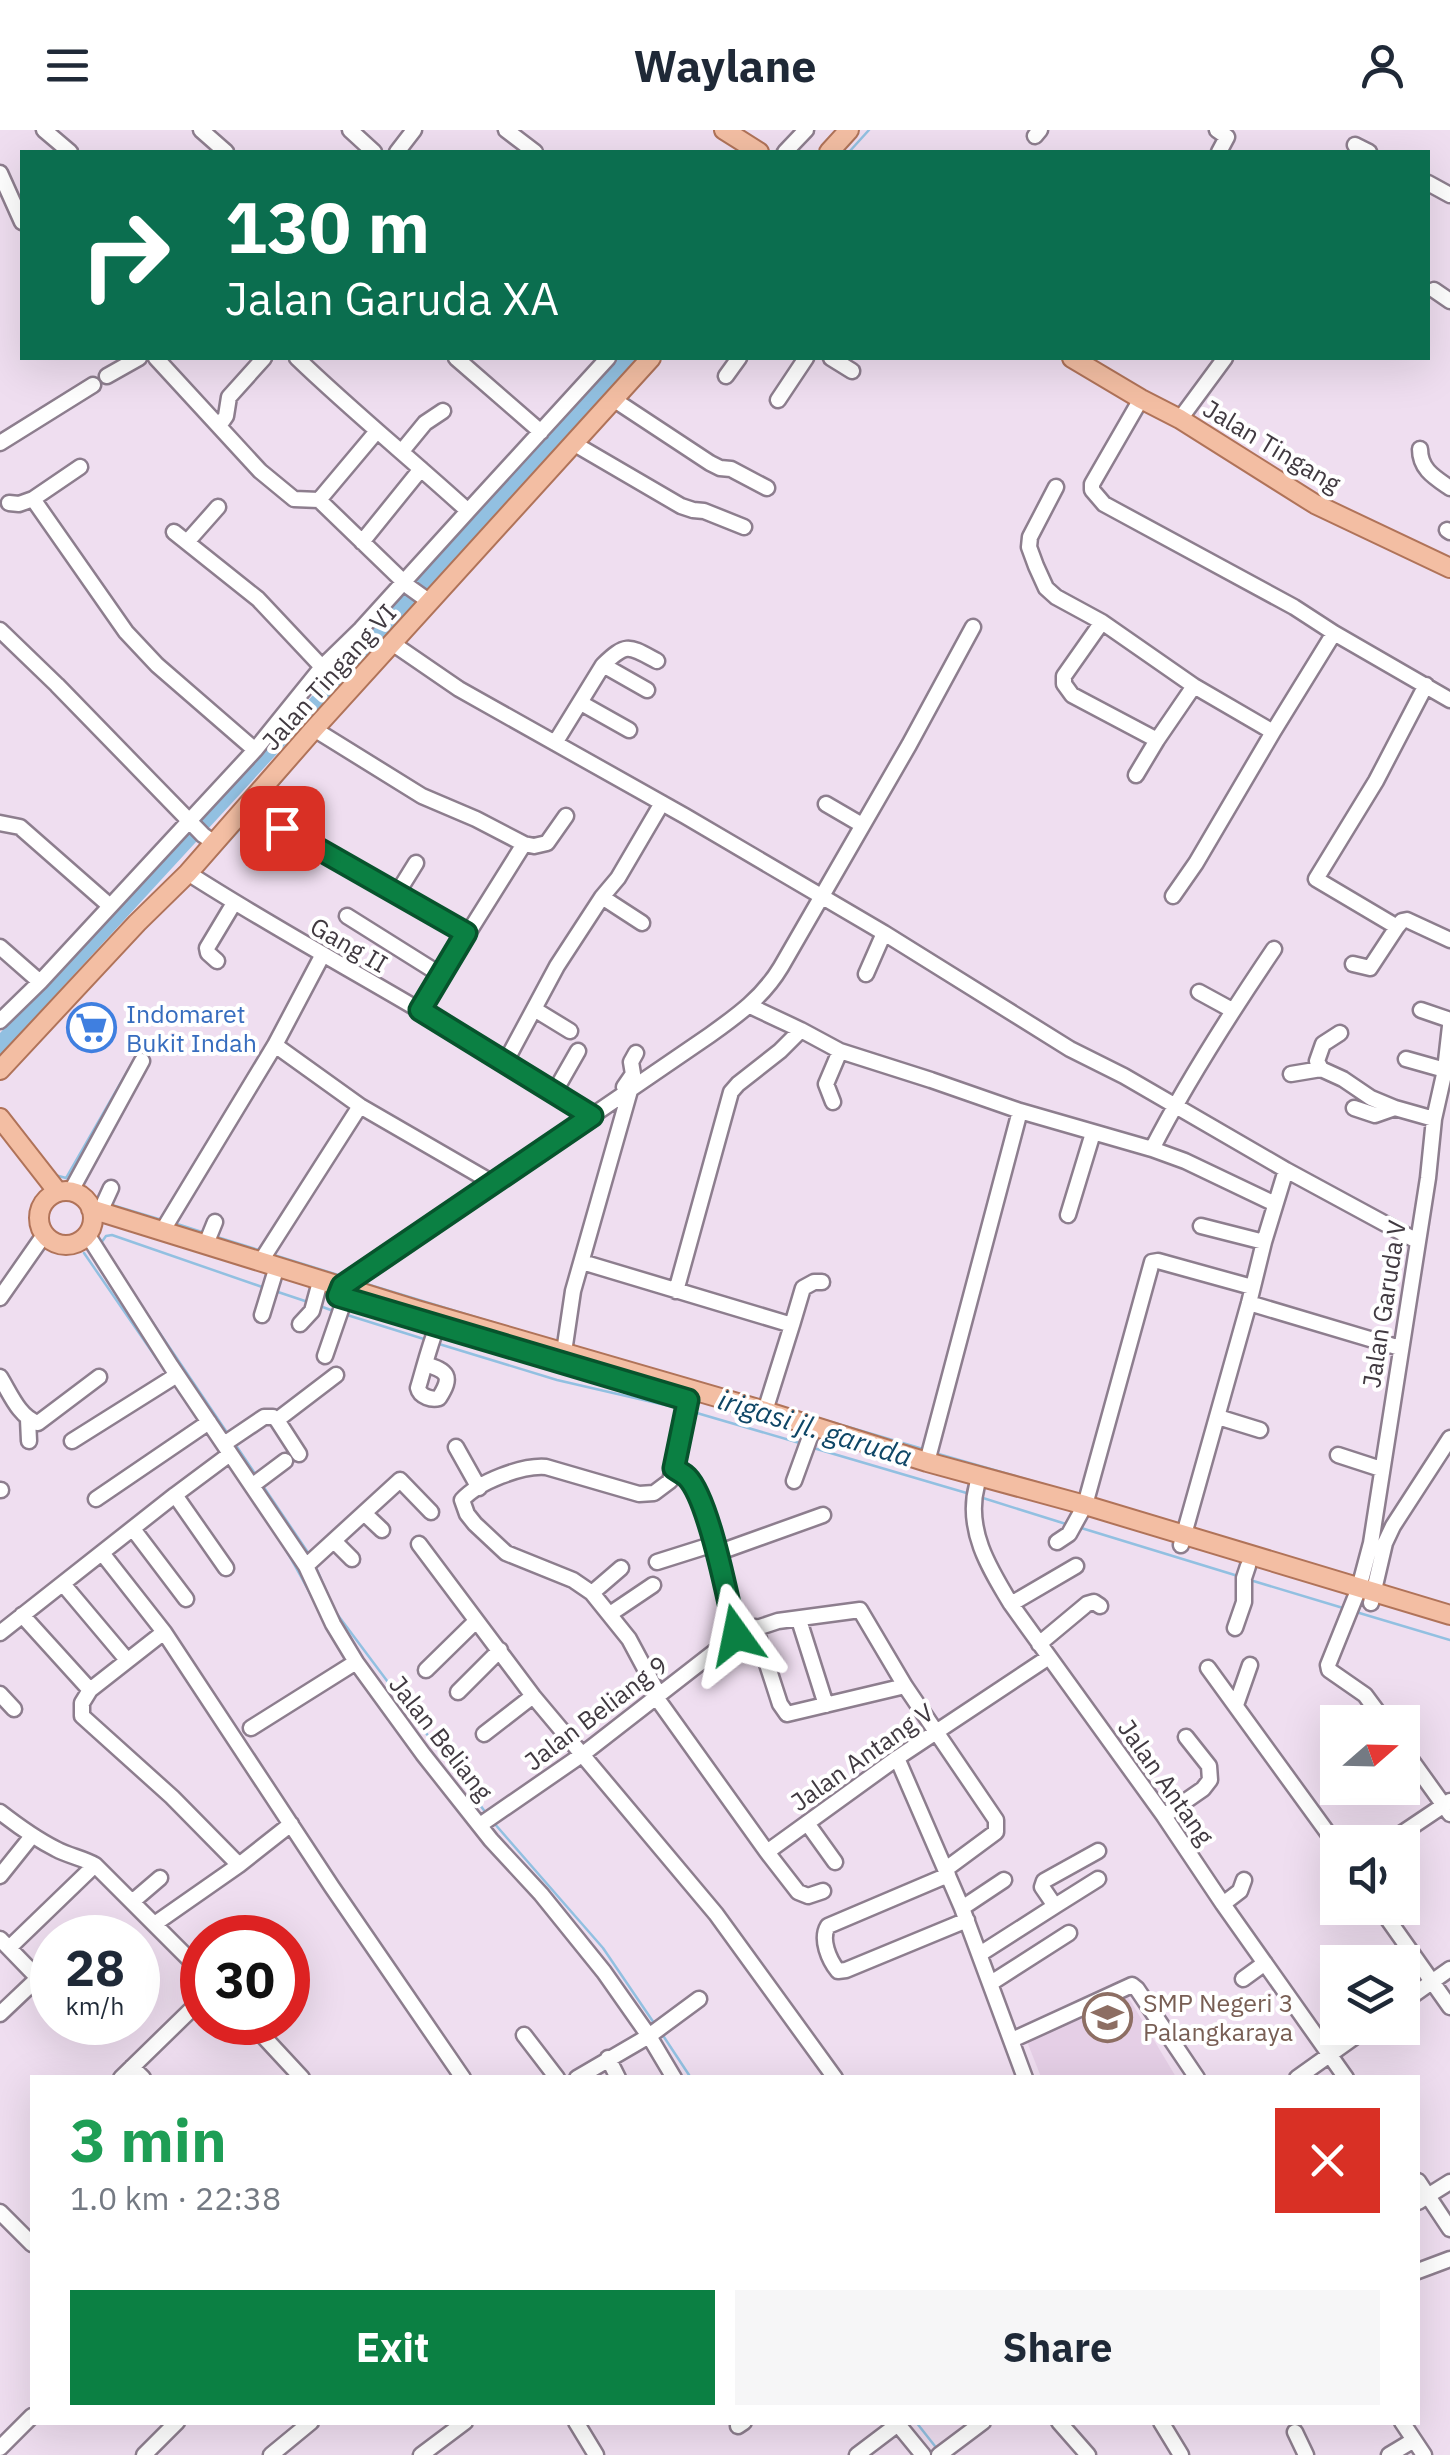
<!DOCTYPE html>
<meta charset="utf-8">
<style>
:root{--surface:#fff;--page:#f6f6f7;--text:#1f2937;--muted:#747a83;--accent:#0b8043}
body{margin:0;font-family:"IBM Plex Sans",sans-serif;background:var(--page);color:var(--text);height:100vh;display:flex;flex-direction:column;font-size:38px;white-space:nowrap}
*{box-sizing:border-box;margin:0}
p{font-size:32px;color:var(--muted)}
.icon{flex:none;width:55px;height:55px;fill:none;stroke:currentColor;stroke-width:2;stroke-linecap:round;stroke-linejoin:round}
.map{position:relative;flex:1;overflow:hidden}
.details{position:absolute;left:30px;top:1945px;width:1390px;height:350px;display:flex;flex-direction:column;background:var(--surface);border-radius:0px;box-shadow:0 10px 40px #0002}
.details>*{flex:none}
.hud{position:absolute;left:20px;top:20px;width:1410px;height:210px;border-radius:0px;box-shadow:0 10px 40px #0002;background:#0b6e4f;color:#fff;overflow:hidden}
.needle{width:65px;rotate:70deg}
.tools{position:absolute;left:1320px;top:1575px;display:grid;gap:20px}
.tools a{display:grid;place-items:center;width:100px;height:100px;border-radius:0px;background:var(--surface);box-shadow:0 10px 40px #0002;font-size:50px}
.speed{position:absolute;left:30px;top:1785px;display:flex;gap:20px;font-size:50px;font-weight:700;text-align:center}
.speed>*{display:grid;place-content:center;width:130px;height:130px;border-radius:50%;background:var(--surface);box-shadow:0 10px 40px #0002;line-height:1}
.speed small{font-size:25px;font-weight:400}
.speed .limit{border:15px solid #d22;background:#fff;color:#111}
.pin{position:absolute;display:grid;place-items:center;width:85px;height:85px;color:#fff;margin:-42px;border-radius:20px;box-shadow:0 5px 15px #0006}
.me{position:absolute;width:110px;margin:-55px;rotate:348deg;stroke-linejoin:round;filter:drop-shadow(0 0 8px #0008)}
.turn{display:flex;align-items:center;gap:35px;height:210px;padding:0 40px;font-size:45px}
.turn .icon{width:130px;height:130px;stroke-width:2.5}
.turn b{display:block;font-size:70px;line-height:85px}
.round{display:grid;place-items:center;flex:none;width:105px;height:105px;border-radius:0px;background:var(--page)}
.summary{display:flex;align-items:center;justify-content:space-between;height:170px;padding:0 40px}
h1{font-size:60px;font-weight:800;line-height:75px;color:#1e9e55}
.primary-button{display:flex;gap:20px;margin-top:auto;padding:20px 40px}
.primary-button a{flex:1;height:115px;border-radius:0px;background:var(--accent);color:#fff;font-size:40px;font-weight:800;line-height:115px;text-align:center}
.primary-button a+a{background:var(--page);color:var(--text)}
header{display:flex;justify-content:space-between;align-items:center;height:130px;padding:0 40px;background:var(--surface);font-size:45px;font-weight:800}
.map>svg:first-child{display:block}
.built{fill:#e5cfe6}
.water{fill:#92c0e1}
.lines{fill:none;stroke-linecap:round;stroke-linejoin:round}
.stream{stroke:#92c0e1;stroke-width:2.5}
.minor-casing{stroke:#8d7e8e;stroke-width:19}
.major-casing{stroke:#b07359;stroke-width:22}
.minor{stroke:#fff;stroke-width:14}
.major{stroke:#f3bea3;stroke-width:18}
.route-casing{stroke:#07532c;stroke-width:25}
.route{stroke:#0b8043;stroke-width:18}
.labels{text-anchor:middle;stroke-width:8;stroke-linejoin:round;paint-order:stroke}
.street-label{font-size:25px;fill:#413a41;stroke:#fff}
.shop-label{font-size:25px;fill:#366cbe;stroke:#fff;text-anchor:start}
.education-label{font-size:25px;fill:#785e54;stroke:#fff;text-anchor:start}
.water-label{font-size:28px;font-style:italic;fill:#0e4666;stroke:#fff}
</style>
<header><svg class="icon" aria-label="menu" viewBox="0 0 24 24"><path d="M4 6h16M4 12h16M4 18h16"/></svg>Waylane<svg class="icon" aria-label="person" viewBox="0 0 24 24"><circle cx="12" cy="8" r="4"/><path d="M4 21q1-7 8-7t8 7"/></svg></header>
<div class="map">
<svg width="1450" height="2325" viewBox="0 0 1450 2325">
<rect width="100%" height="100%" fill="#efdef0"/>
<path class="built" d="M1127 1865 1176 1947H1041L1026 1909Z"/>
<path class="water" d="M616 228H641L0 925V903L269 614Z"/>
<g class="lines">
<path class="stream" d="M849 22 869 0
M405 512 423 492
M344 578 396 522
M259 677 306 622
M199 744 251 687
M132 811 190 753
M55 1045 66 1048 136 926
M81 1053 89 1065 99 1072
M112 1075 162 1090
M174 1093 205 1103
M217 1107 262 1121
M101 1113 106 1106 112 1105 265 1158
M84 1123 168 1245
M274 1125 348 1148
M360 1152 558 1212
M278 1162 308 1172
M134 1165 228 1304
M320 1176 336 1182
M344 1184 427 1210
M439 1214 557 1250 678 1278
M690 1281 803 1314
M811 1286 923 1319
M235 1314 256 1345
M810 1317 970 1364
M935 1323 1043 1354
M263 1356 309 1424
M983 1368 1066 1394
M1078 1397 1238 1446
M279 1409C305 1449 323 1492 348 1533
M315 1435 334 1480 486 1683
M1250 1450 1343 1478
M1356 1482 1450 1510
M494 1693 603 1818 654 1893
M662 1904 691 1948
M916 2292 938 2320
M894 2301 911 2322"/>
<defs>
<path id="minor" d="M44 0 70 22
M201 0 226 22
M350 0 374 22
M506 0 535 22
M1217 0 1227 7 1219 22
M1035 6 1040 0
M1355 15 1369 22
M397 22 414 0
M785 22 806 0
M0 43 22 92
M1428 53 1450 65
M1434 160 1450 171
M156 228 260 341 294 369 319 370
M297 228C352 281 411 329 468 381L608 228
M456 228 541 302
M831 228 852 241
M107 246 139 228
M726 246 739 228
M613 269 710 333 720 338 731 339 767 358
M1141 269 1092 354V360L1104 374 1294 477 1334 503 1450 570
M778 270 806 228
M1180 289 1225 228
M219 296 226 286 229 267 264 228
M377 301 319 370 409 457 430 472
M0 313 93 255
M573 313 681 376 693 380 704 381 744 397
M1420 319C1420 339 1434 347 1450 358
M402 321 425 293 443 281
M80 337 33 369 126 502 157 535 255 620
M1056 357 1030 407 1029 417 1036 436 1046 458 1056 467 1102 492 1194 556 1273 602
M9 373 19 374 33 369
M1447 400 1450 402
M174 402 258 469 322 537
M187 412 218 377
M362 412 421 339
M1102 492 1064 546V554L1072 565 1157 610 1194 556
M0 500 57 555 203 705 213 712
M392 513 459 559 685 686 884 803 1070 919 1124 946 1286 1040 1417 1111
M603 535 647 560
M1426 555 1376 651 1316 749 1397 797 1402 791 1407 790 1450 810
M581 573 629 600
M314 599 422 666 476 689 524 714 534 716 547 713 566 686
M555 613 603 535C627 512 629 516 657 531
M1136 645 1157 610
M248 674 255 682 466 803
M826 674 862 695
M0 693 20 697 110 776
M188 743C264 792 343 835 421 881 478 915 535 951 592 986
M398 762 416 733
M1173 766 1196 733 1273 602 1334 503
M602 767 642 793
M347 786 441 845
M0 817 40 852
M217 831 208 823 207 818 234 773
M1353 834 1370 838 1397 797
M866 844 884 803
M1199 862 1232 880
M750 876 801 900 840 921 931 950 1020 981 1152 1019 1185 1031 1275 1074
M534 879 570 901
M420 880 524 714
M1421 880 1450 890
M0 891 40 852 255 620 322 537 361 499 468 381
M275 915 360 976 493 1053
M1406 929 1445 940
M505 933 557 836 602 767 618 748 662 673
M1321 939 1317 931 1323 914 1340 903
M1291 944 1321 939 1343 949 1371 968 1395 978 1434 989
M624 957 633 944 631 932 636 923
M554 963 578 921
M833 972 826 954 840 921
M1354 978 1375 985 1395 978
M1152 1019C1188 949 1230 884 1274 819
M71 1061 142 931
M100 1082 111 1058
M1068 1085 1093 1003
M1201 1096 1264 1112
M163 1100 275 915 322 826
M87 1104 171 1236 306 1436 333 1494 356 1532 423 1624 491 1710 541 1764 604 1842 649 1906 674 1948
M206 1114 215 1092
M261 1131 360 976
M582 1132 792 1195 765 1281
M676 1161 731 962 738 954 780 921 801 900
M337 1166 342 1157 710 905C738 885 763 867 781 837L909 615 973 497
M0 1168 44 1105
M1249 1173 1400 1218
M262 1185 274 1146
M300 1194 312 1181 318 1159
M792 1195 803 1158 814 1152H822
M564 1222 573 1161 631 957
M325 1226 345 1168
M425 1234C448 1241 453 1246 439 1268 432 1270 420 1267 418 1258 424 1238 429 1217 437 1197
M0 1247C10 1263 19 1287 38 1293L99 1247
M1218 1287 1260 1300
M28 1289 29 1311
M277 1290 299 1324
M72 1311 177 1245
M224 1314 264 1287H273L277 1290 336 1245
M456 1317 479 1358
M1338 1325 1381 1339
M927 1332 1020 981
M794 1351 814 1296
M253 1355 285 1331
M977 1355C965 1399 989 1438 1011 1474L1164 1686 1223 1774 1346 1948
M0 1360H1
M175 1365 226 1438
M96 1369 209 1292
M364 1383 382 1400
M133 1399 186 1469
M334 1411 352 1429
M1057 1412 1069 1404 1085 1375 1152 1132 1158 1131 1252 1157
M419 1414 533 1566 716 1784 835 1948
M1181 1415 1249 1173 1264 1112 1286 1040
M102 1423 164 1502 332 1757 463 1948
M717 1423 823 1385
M657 1432 714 1414
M306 1436 400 1350 431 1382
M63 1454 127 1530
M592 1463 621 1438
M1371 1473 1385 1413 1393 1396 1450 1308
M1011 1474 1076 1436
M610 1484 653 1455
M22 1485 90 1560
M799 1490 826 1575
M755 1497 780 1574 787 1584 905 1556
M1235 1498 1244 1472V1448L1248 1436
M164 1502 90 1560 82 1573V1586L172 1667 239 1735
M0 1503 175 1365 230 1324
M736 1505 778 1491 860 1480 905 1556 996 1690V1702L946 1739
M1039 1514 1087 1474 1094 1472 1100 1476
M1208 1538 1338 1717
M426 1540 476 1491
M458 1562 500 1520
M0 1564 14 1579
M659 1565 629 1509 592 1463 573 1450 506 1423 475 1394 467 1384 462 1370C478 1352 522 1335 546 1337L639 1364 654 1363 670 1351 688 1270
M656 1567 767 1722
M1236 1575 1250 1535
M1385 1592 1365 1565 1329 1540 1328 1535 1359 1458 1371 1413 1428 1048 1434 989 1445 940 1450 896
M251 1598 356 1532
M484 1604 533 1566
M1402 1617 1450 1684
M897 1628 962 1778 1025 1948
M0 1682C18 1696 36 1709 56 1719 69 1726 83 1728 95 1735L202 1842
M1164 1686 1203 1659 1210 1650 1209 1636 1186 1607
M807 1693 835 1732
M480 1695 583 1624 736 1505 717 1423 698 1365 688 1348 674 1338
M1389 1712 1450 1671
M948 1745 828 1796C820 1809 829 1830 838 1841L846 1840 967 1790
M0 1746 32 1706
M1336 1749 1338 1748
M823 1761 808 1766 798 1762 767 1722 897 1628 1049 1527
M132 1772 160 1748
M1223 1774 1240 1761 1244 1750
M1055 1776 1098 1749
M962 1778 1004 1750
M1380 1778 1450 1877
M156 1793 239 1735 291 1694
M0 1809 38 1848 52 1856
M9 1818 95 1735
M980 1824 1055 1776 1042 1757 1044 1751 1098 1721
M1243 1849 1265 1833
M991 1853 1069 1803
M1402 1873 1450 1839
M0 1884 38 1848
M250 1892 302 1948
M524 1905 557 1948
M1012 1910 1132 1855 1137 1859 1197 1948
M608 1928 618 1948
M132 1937 143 1948
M121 1948 202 1869
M577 1948 649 1906 699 1869
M1297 1948 1367 1898
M1418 2051 1450 2099
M1418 2072 1450 2052
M0 2082 32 2114
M1418 2141 1450 2129
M576 2292 596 2325
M896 2292 923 2325
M1059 2292 1088 2325
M1161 2292 1181 2325
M1402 2292 1424 2325
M738 2296 744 2292
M1295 2302 1306 2325
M0 2318 32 2286
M144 2325 177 2292
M271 2325 311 2292
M421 2325 465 2292
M857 2325 898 2294
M939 2325 983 2292
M1389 2325 1414 2310"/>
<path id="major" d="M724 0 759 22
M829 22 849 0
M1072 228 1141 269 1180 289 1315 374 1450 438
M0 940 137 793 188 743 314 599 651 228
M0 988 57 1061
M39 1088a27 27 0 1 1 54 0a27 27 0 1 1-54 0Z
M91 1079 417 1180 765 1281 927 1332 1085 1375 1450 1485"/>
</defs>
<use href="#minor" class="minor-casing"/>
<use href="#major" class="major-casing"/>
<use href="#minor" class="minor"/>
<use href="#major" class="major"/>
</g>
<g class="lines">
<defs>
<path id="route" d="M282 698 466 803 420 880 592 986 355 1147 342 1156 338 1166 688 1270 674 1338C678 1341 683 1343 687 1347 709 1369 728 1471 736 1505"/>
</defs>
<use href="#route" class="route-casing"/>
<use href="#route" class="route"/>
</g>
<defs>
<symbol id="supermarket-ring" viewBox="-11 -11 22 22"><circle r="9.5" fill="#fff" stroke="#3f7fe0" stroke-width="1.5"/><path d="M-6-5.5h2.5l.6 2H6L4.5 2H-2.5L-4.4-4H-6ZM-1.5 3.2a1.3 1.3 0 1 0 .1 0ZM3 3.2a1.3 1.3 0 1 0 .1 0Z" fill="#3f7fe0"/></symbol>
<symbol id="school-ring" viewBox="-11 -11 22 22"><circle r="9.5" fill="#fff" stroke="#8d6e63" stroke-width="1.5"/><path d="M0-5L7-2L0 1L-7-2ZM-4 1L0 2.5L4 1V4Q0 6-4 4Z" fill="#8d6e63"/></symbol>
</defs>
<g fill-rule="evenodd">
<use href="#supermarket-ring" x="64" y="870" width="55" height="55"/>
<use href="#school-ring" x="1080" y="1860" width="55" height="55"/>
</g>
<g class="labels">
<g class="street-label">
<text transform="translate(1272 316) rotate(31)" y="9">Jalan Tingang</text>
<text transform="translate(329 547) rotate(-48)" y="9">Jalan Tingang VI</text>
<text transform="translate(349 815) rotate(30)" y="9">Gang II</text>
<text transform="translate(1384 1174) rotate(-81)" y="9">Jalan Garuda V</text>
<text transform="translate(596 1583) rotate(-37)" y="9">Jalan Beliang 9</text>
<text transform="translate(441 1608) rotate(52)" y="9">Jalan Beliang</text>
<text transform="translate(862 1627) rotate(-35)" y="9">Jalan Antang V</text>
<text transform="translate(1166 1652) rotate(55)" y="9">Jalan Antang</text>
</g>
<g class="shop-label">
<text x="126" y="893">Indomaret<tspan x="126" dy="29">Bukit Indah</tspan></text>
</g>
<g class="education-label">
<text x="1143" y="1882">SMP Negeri 3<tspan x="1143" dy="29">Palangkaraya</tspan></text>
</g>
<g class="water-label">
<text transform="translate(815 1298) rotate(17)" y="10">irigasi jl. garuda</text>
</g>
</g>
</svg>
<div class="tools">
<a><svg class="needle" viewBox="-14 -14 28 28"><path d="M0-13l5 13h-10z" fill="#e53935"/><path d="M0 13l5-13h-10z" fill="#747a83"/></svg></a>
<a><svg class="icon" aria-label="sound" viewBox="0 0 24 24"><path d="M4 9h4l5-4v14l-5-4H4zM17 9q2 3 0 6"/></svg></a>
<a><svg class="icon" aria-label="layers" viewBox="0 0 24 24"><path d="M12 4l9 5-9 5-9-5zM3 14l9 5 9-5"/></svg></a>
</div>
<div class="speed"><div>28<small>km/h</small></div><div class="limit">30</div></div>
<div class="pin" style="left:282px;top:698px;background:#d93025"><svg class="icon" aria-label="arrive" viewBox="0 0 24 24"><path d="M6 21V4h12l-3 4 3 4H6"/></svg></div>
<svg class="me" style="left:736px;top:1505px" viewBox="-20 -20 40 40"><path d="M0-17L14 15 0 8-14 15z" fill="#0b8043" stroke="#fff" stroke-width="4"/></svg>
<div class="hud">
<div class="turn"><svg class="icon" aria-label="right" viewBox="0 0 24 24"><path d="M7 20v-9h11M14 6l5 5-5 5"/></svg><div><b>130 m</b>Jalan Garuda XA</div></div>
</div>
<section class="details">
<div class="summary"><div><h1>3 min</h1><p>1.0 km · 22:38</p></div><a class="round" style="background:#d93025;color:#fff"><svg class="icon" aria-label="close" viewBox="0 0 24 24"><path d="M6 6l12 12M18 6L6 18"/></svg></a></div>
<div class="primary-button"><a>Exit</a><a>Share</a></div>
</section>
</div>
